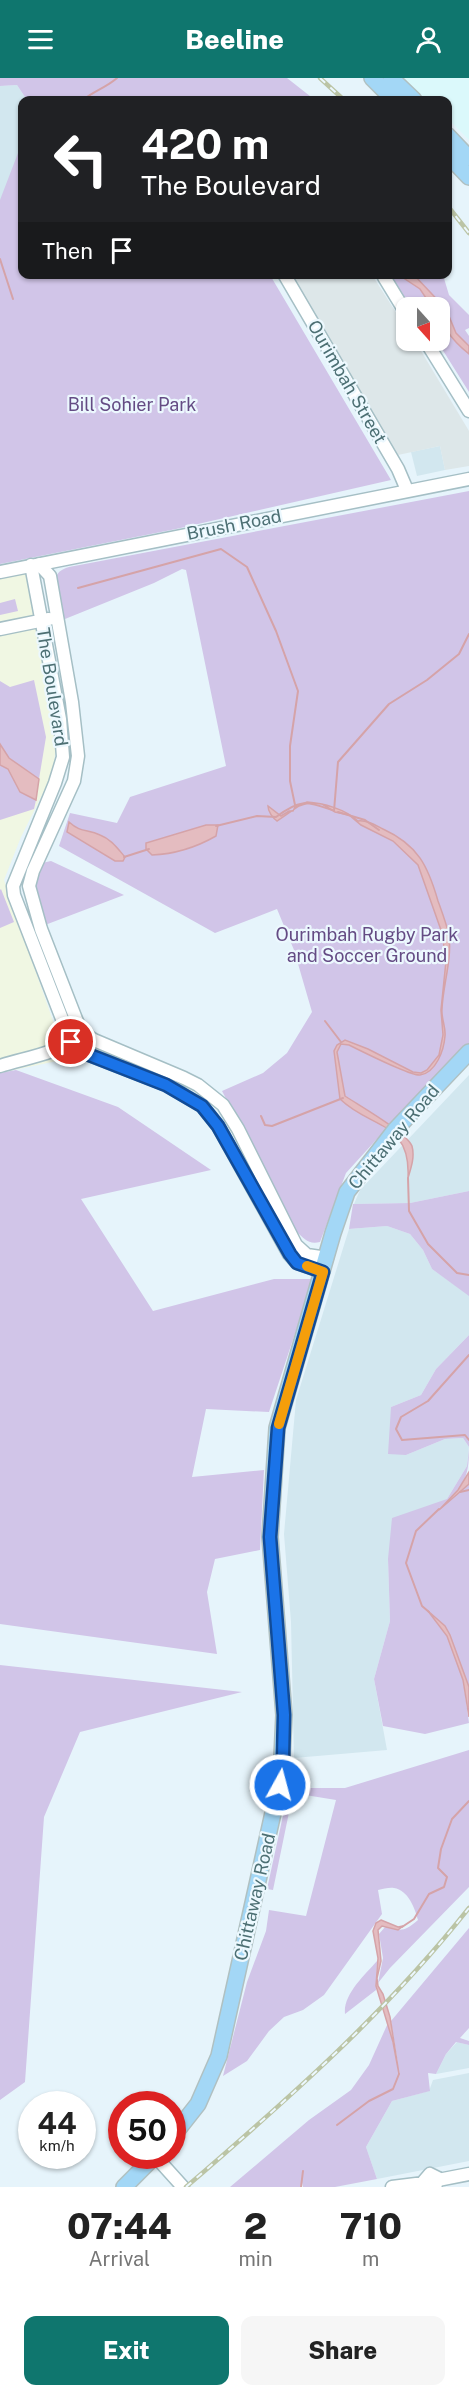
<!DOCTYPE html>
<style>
:root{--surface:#fff;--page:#f6f6f6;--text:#222;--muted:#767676;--accent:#0f766e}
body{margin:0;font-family:"Public Sans",sans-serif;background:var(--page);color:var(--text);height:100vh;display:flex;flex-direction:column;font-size:22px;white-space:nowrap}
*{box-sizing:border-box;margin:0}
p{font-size:20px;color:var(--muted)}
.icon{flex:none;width:33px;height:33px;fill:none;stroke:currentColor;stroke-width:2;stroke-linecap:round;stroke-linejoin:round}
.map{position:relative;height:2109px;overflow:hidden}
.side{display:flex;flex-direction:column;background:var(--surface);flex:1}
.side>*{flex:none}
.guide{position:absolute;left:18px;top:18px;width:434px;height:183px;border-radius:12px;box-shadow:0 2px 4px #0004;background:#202124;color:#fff;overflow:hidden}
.needle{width:39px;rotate:159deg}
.tools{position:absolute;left:396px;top:219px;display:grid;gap:12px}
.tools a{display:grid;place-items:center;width:54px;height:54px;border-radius:12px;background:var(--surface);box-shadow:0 2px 4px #0004;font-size:30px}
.speed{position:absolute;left:18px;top:2013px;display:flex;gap:12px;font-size:30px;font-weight:700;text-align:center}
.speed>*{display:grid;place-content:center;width:78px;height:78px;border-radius:50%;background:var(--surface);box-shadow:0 2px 4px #0004;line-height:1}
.speed small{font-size:15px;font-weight:400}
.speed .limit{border:9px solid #d22;background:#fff;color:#111}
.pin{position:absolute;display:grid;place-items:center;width:51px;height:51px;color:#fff;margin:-26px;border:3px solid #fff;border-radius:50%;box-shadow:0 2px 6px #0007}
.me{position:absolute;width:66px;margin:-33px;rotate:7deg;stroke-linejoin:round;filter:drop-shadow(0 0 4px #0008)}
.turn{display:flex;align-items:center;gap:21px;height:126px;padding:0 24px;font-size:27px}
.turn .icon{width:78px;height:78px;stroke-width:2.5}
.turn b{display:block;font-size:42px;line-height:51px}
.then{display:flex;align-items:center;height:57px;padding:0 24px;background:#0003;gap:12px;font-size:22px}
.eta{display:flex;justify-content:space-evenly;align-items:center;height:102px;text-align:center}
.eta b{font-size:36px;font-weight:800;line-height:42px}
.primary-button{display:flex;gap:12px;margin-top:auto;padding:12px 24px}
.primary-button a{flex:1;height:69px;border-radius:12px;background:var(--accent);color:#fff;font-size:24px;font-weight:800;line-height:69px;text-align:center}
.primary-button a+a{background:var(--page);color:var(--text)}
header{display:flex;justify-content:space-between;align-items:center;height:78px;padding:0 24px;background:var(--accent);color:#fff;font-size:27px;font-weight:800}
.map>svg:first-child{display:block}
.residential{fill:#d2e7ef}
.commercial{fill:#dbf9fb}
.industrial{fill:#dde7e9}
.education{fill:#f0f7e3}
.green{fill:#d1c5e8}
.water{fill:#e4bcc0;stroke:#d5a3a8;stroke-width:1.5}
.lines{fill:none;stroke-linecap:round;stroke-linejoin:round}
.stream{stroke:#d5a3a8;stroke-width:2}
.minor-casing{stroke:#a5bfc5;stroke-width:15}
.major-casing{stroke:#b0c0c1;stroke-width:18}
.minor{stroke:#fff;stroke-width:12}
.major{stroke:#a3d7f6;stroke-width:15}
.rail-casing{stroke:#bbc4a5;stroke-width:4.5}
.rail{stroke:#ecf8fe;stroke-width:2;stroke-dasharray:7;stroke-linecap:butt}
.route-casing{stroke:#114b97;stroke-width:15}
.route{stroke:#1a73e8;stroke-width:10}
.slow{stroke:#f59e0b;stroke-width:10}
.labels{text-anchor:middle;stroke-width:4.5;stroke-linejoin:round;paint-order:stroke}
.street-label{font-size:18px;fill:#4c6f73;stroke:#ecf8fe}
.park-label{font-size:18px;fill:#644b84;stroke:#ecf8fe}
</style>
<header><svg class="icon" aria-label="menu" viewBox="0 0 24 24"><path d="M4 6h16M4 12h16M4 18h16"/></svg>Beeline<svg class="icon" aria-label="person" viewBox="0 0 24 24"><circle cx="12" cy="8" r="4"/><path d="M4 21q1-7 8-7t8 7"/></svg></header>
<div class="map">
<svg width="469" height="2109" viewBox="0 0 469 2109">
<rect width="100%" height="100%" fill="#e6f4fb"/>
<path class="residential" d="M17 7 27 22H22V152L18 153 0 144V8Z
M440 368 445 392 417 398 411 374Z
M469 997V1113L410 1125 354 1126 360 1112Z
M387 1148 410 1156 423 1172 432 1191 469 1217V1257L436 1291 421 1317 391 1329 406 1377 445 1361 463 1360 469 1369 467 1388 447 1421 388 1481 390 1543 374 1601 387 1672 294 1680 291 1544 284 1456 296 1322 349 1151Z
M457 1964 469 1967V1990L436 1996 446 1976Z
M469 1995V2083L377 2101 366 2069 392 2023 429 2013 433 2002Z"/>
<path class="commercial" d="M404 0H469V62L447 40V22H426Z"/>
<path class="industrial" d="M292 197H372L406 250V262L415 263 469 353V388L445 392 440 368 398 377Z"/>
<path class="education" d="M25 492 57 657 53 695 21 759 4 802 60 963 68 976 57 983 0 995V496Z"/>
<path class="green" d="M0 0H287L315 22H199L198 20 194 22H27L17 7 0 8Z
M18 75H22V142L19 152H22V196L270 197 391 402 176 451 0 486V122Z
M387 197H443L449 217 469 237V250L465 252 469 258V268L456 256 463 271 469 276V314L437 263 440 262V230L411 229Z
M469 413V965L388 1047 340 1014 386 1051 346 1095 320 1164C309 1167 304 1161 296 1153L222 1013 263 995 287 975 312 934 294 872 277 831 215 855 59 768 70 735 117 745 130 719 226 688 186 492 182 491 154 505 65 541 62 539 55 503C57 494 60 492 69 489Z
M15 521 18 533 0 537V525Z
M34 602 46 659 39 701 9 680 0 666V603L10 609Z
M0 687 8 690 20 714 36 722 34 731 0 742Z
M51 783 124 817 45 847 33 812 42 785Z
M1 811 14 844 0 850V812Z
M16 992 118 1029 211 1092 81 1121 153 1233 274 1201H313L269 1334 206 1331 192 1399 264 1392 260 1472 215 1481 207 1514 217 1576 0 1546V995Z
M469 1113V1218L432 1191 423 1172 410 1156 387 1148 349 1151 353 1126 410 1125Z
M469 1257V1369L463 1360 445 1361 406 1377 388 1376 391 1329 421 1317 436 1291Z
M469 1371C469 1402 463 1407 442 1429L469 1406V1609L450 1557H447L463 1602 469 1645 425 1656 383 1648 374 1601 390 1543 388 1481 392 1440 447 1421 467 1388Z
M0 1587 242 1614 80 1654 44 1739 25 2004 0 2022Z
M469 1672V1809L390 1890 378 1905 383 1880 379 1856 385 1849C402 1853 404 1854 418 1842 415 1830 408 1812 394 1810 390 1809 383 1811 378 1812L382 1836 324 1917 303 1932 284 1939 269 1953 247 1983 223 1998 247 1904 266 1853 269 1832 306 1838 336 1722 293 1715 273 1812 267 1811 289 1710H345Z
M469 1850V1950L460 1960 469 1963V1967L456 1964 446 1976 436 1996 428 1995 430 2013 392 2023 366 2069 377 2101 335 2109H303L302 2104 300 2109H230L309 2042 351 2012 369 1987 388 1945 398 1986 391 1943Z
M377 1883 376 1912 345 1936C343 1916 365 1897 377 1883Z"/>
<path class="water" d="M399 197H414L446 231 456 255 469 268V276C454 264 440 249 440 230L432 229 420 211Z
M0 666 9 680 39 701 36 722 20 714 8 691 0 687Z
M307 724C323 725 345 731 358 743 367 742 375 747 383 751 418 767 428 788 438 823 442 834 447 847 449 858 452 882 443 907 442 931 441 940 446 949 445 958 444 972 436 995 420 997 411 998 361 973 349 967L341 966 337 974 345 1018C360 1028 406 1054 412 1068 415 1079 411 1090 408 1100 411 1043 371 1051 340 1021L334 973 337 967 345 962 368 971 413 994 421 995 427 992 439 977 443 957 441 932 446 883 442 855 418 787 393 763 361 747 349 737 335 734 322 726 308 725 299 728 277 743C273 740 268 734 268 728L281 738 289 733H293L295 729Z
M69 744C81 755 87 751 100 757 111 761 118 771 125 779L123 783H115L67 754Z
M206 747H218L216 758C195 770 176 776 152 777L146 771V765Z
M469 1394V1406L439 1432 458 1412Z
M428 1533 445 1548 450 1557 469 1609V1639L463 1602 447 1558Z
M381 1842 398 1849 403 1848 398 1852 382 1848 378 1852 381 1883 377 1900 378 1908 383 1916 390 1939 399 1996 393 1964 376 1908 378 1880 373 1853 376 1845Z"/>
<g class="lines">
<path class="stream" d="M83 22C94 13 107 9 117 0
M0 181 13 221
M78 510 221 471 247 489 276 553 298 613 290 668V703L295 727
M334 733 338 684 389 626 427 602 459 576 469 556
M338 734 365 742 379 752
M216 748 257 738 276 739C300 721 305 723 332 732
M124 779 149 771
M325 943 341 964
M261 1038 265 1047 272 1048 343 1020
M408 1100 409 1133 428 1166 457 1195 469 1197
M469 1277 428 1323 401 1339 396 1351 402 1362 465 1357 469 1362
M460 1414 469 1412
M429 1534 422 1528 406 1485 416 1453 439 1431
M402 1849 414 1841 429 1816 444 1809 447 1799 438 1790 441 1771 452 1741 469 1723
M337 2047 369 2023 393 2011 399 1996
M301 2109 303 2093"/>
<defs>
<path id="minor" d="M284 196 398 391 407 412
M384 199 406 235
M425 262 469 333
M39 486 50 498 72 624 78 678 74 703 33 793 29 808 41 851 76 941 82 954 94 962 184 1000 198 1007 223 1027 238 1051 296 1167 307 1177 327 1180
M31 487 60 641 63 679 55 705 13 808 14 817 71 964 87 976 167 1007 202 1028 218 1048 289 1176 297 1185 323 1194
M0 494 469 401
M0 551 49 541
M0 988C24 980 57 976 77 959
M155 2078 183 2109
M438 2102 469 2096
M392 2109 424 2105
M427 2109 424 2103 430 2096 438 2100 435 2109"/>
<path id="major" d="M372 0 394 22
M391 0 414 22
M447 57 469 80
M447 76 469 99
M172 2059 198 2026 219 1978 281 1699 284 1637 270 1459 277 1350 333 1155 347 1114 395 1052 469 974
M124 2109 155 2078"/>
</defs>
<use href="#minor" class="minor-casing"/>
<use href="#major" class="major-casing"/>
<use href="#minor" class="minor"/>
<use href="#major" class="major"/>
<defs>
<path id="rail" d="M320 0 344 22
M447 127 469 155
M186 2109C287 2022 386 1935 469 1830"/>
</defs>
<use href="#rail" class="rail-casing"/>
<use href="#rail" class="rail"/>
</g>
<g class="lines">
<defs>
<path id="route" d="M71 964 87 976 166 1007 202 1028 218 1048 290 1176 297 1185 323 1194 278 1350 270 1459 284 1637 283 1679 280 1707"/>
</defs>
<use href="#route" class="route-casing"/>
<use href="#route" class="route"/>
<path class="slow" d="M279 1346 323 1194 307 1188"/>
</g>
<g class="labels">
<g class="street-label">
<text transform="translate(347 304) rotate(60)" y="6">Ourimbah Street</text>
<text transform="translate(234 447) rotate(-11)" y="6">Brush Road</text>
<text transform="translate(52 609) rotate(81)" y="6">The Boulevard</text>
<text transform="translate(394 1059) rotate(-50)" y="6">Chittaway Road</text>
<text transform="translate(255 1819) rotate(-77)" y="6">Chittaway Road</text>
</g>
<g class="park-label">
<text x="132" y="333">Bill Sohier Park</text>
<text x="367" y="863">Ourimbah Rugby Park<tspan x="367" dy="21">and Soccer Ground</tspan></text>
</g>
</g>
</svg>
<div class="tools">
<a><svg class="needle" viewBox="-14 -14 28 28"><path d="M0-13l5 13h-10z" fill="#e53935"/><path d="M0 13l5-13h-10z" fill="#767676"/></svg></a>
</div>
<div class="speed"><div>44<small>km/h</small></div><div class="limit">50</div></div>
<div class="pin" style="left:71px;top:964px;background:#d93025"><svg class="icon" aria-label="arrive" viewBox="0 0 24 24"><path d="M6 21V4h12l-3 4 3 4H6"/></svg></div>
<svg class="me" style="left:280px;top:1707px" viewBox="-20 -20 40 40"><circle r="17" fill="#1a73e8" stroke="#fff" stroke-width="3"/><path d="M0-11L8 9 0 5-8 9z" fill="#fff"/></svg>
<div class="guide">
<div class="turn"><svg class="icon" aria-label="left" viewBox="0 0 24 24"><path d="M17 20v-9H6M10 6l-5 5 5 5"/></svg><div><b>420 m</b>The Boulevard</div></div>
<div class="then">Then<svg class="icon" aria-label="arrive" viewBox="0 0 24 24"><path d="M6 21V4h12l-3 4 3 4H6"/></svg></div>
</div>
</div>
<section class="side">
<div class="eta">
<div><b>07:44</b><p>Arrival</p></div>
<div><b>2</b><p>min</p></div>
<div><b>710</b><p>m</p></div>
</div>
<div class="primary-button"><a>Exit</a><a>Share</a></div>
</section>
